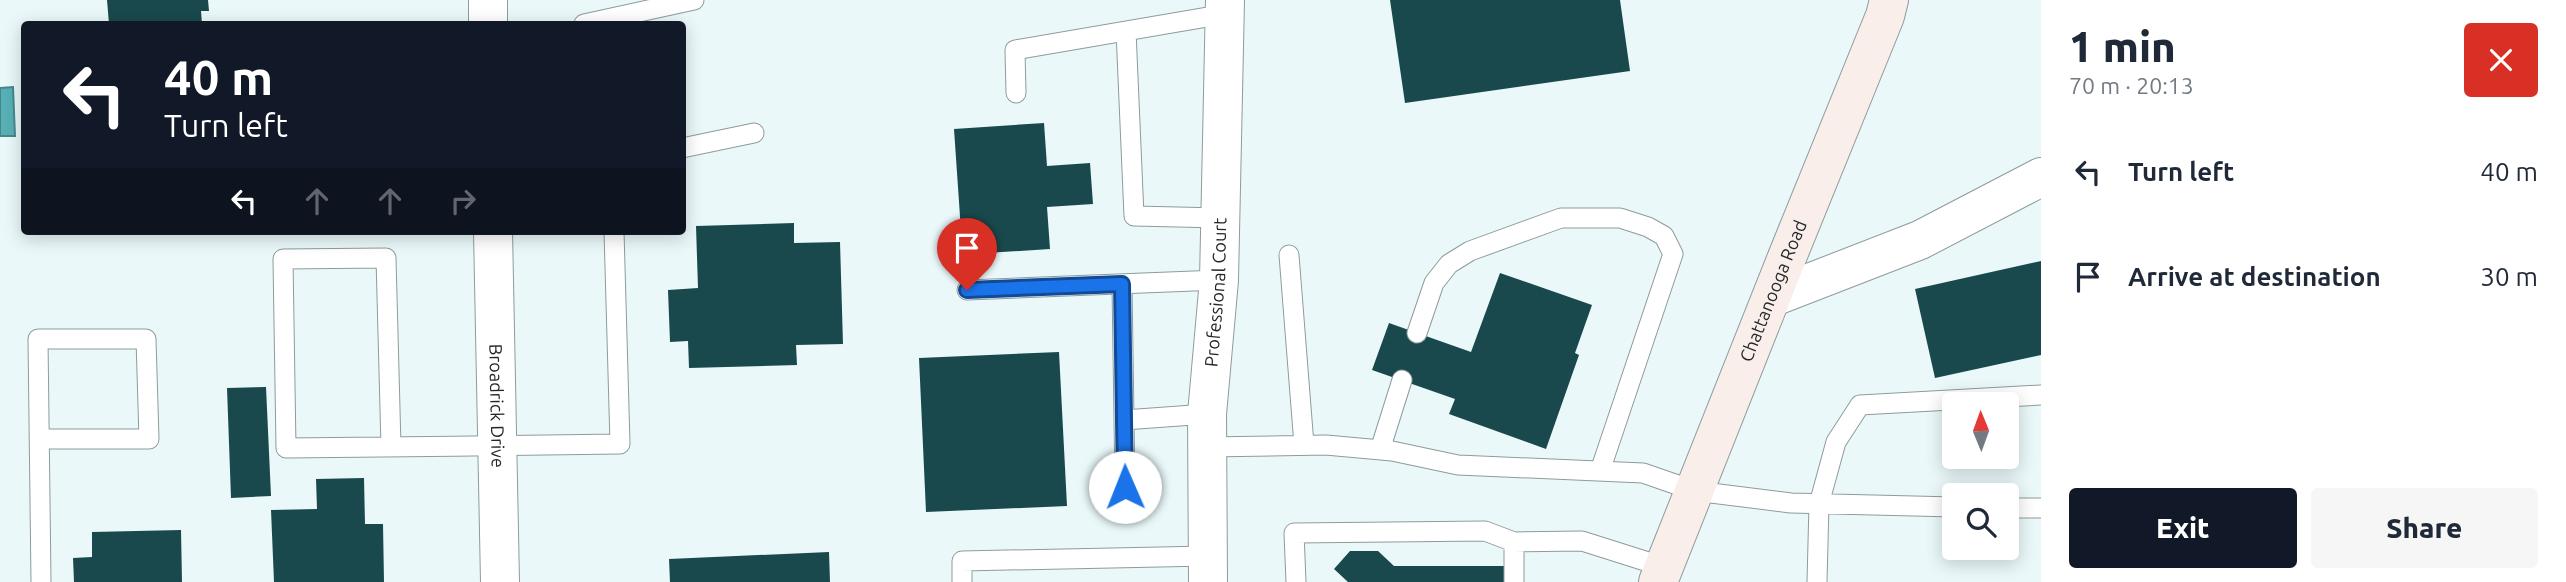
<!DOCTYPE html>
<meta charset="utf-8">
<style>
:root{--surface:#fff;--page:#f6f6f7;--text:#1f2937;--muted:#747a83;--accent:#111827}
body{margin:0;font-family:Ubuntu,sans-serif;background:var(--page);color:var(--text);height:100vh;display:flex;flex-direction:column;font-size:26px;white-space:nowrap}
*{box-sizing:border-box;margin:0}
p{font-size:23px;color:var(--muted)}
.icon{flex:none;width:38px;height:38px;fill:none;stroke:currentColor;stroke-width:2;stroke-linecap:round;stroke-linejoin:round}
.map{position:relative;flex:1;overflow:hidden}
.panel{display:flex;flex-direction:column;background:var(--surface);width:525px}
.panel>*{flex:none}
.banner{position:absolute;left:21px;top:21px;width:665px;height:214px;border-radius:7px;box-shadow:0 4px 18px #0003;background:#111827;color:#fff;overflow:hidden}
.needle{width:46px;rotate:359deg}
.buttons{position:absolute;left:1942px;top:392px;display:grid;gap:14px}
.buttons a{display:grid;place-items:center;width:77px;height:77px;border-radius:7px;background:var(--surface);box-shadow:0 4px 18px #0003;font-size:35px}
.pin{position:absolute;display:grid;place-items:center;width:60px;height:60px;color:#fff;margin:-72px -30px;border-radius:50% 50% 50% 0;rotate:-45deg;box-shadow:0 0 7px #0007}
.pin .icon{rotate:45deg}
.me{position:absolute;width:77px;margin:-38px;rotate:359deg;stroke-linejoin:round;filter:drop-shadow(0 0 5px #0008)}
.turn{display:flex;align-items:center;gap:24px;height:147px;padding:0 28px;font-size:32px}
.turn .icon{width:91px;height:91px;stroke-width:2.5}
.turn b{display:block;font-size:49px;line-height:60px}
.lanes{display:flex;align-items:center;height:66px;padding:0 28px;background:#0003;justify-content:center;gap:35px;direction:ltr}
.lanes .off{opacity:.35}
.round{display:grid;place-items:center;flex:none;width:74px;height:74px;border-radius:7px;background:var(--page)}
.summary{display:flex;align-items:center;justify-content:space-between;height:119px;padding:0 28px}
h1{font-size:42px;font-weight:800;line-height:52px}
.cta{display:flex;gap:14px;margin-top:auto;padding:14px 28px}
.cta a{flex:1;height:80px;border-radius:7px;background:var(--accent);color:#fff;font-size:28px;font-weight:800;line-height:80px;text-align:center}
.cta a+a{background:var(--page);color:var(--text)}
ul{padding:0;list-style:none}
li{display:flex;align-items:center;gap:21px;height:105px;padding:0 28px}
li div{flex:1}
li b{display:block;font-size:26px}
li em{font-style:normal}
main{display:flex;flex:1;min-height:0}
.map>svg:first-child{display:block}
.water{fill:#57b0b6;stroke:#47878b;stroke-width:2}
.building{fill:#19494c}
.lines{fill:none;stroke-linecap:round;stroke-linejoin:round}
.lane-casing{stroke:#8e9b9c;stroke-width:21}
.street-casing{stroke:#8e9b9c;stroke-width:40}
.secondary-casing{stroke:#8e9b9c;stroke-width:40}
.lane{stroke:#fff;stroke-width:19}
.street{stroke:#fff;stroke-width:38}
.secondary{stroke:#faeeeb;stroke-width:38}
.route-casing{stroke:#114b97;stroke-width:18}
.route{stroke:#1a73e8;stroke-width:12}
.labels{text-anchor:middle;stroke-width:7;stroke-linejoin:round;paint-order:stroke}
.street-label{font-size:18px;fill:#222728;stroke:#fff}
</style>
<main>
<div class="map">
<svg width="2041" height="582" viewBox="0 0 2041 582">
<rect width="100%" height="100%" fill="#eaf8f9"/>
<path class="water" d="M13 87 15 136H0V88Z"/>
<path class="building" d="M107 0H208L209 11H201L202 24H109Z
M1390 0H1620L1630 71 1405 103Z
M1044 123 1047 166 1090 163 1093 204 1047 207 1050 249 986 253 984 230 961 231 954 129Z
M794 223V243L840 242 843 344 796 345 797 365 689 368 688 341 670 342 668 290 698 288 696 226Z
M2041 261V355L1935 378 1915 289Z
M1500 273 1592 305 1575 353 1579 355 1546 449 1449 414 1455 399 1372 370 1389 323 1471 352Z
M1059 352 1067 506 926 512 919 358Z
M266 387 271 496 231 498 227 388Z
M364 478 365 524H383L384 582H274L271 510 317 509 316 479Z
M181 530 182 582H74L73 558 92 557V532Z
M1350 551H1378L1394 566H1505V582H1348L1334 569Z
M829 552 830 582H670L669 559Z"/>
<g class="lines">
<defs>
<path id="lane" d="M584 24 694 0
M1126 31 1134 216 1221 218
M1016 93 1015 50 1225 14
M682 148 754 133
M1289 255 1304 445
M1122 284 1125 487
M967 290 1219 280
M1417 333 1434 283 1449 264 1470 251 1561 218H1620L1648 227 1664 236 1673 254 1600 471
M1124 420 1207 414
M39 439H149L146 339H38L41 582
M391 447 386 258 283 259 286 448C397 447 509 446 620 444L614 231
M1207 447 1326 445 1392 451 1458 465 1643 473 1695 491 1791 503 1955 507
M1380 450 1402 380
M2007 508H2041
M962 582V561L1208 556
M1296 582 1294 533 1485 531 1514 542
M1514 582V542L1582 541 1664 567
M1817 582 1819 504 1836 442 1860 405 2041 395"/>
<g id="street">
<path d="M488 0V24"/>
<path id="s1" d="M493 231 500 582"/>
<path d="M1773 297 1920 240 2041 177"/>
<path id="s2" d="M1208 582 1207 414 1219 280 1225 0"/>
</g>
<g id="secondary">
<path id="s3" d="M1658 582C1732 393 1808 204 1885 16L1889 0"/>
</g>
</defs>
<use href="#lane" class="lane-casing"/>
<use href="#street" class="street-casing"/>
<use href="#secondary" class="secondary-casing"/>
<use href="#lane" class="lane"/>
<use href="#street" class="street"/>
<use href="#secondary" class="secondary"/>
</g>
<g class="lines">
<defs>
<path id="route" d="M967 290 1122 284 1125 487"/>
</defs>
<use href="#route" class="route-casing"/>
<use href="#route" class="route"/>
</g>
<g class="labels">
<g class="street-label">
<text dy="6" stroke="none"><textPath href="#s2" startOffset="290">Professional Court</textPath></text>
<text dy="6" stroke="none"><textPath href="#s3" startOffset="313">Chattanooga Road</textPath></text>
<text dy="6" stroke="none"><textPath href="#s1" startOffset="175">Broadrick Drive</textPath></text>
</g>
</g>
</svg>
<div class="buttons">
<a><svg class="needle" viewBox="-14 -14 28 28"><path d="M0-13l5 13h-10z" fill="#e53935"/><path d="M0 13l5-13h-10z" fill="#747a83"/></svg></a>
<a><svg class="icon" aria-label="search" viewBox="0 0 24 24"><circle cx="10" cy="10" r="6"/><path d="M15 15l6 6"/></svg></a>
</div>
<div class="pin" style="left:967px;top:290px;background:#d93025"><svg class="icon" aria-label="arrive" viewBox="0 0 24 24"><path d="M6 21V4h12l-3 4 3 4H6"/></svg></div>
<svg class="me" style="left:1125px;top:487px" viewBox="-20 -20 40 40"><circle r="19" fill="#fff"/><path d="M0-13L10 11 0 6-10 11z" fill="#1a73e8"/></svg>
<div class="banner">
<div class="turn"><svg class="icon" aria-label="left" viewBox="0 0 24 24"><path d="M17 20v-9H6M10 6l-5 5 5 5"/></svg><div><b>40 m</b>Turn left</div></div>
<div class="lanes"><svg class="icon" aria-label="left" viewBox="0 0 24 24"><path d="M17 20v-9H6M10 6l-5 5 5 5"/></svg><svg class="icon off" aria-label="ahead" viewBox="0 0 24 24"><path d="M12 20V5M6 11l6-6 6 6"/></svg><svg class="icon off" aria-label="ahead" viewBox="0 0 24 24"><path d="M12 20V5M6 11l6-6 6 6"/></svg><svg class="icon off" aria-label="right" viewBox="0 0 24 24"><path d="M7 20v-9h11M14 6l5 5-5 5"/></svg></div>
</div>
</div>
<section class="panel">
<div class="summary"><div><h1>1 min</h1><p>70 m · 20:13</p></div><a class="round" style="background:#d93025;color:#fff"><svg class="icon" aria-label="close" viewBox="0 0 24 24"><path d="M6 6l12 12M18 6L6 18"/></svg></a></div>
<ul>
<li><svg class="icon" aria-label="left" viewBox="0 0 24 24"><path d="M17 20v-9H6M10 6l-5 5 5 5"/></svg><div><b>Turn left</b></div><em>40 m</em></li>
<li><svg class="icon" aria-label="arrive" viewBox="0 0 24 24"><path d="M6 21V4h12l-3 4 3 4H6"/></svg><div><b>Arrive at destination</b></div><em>30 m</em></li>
</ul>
<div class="cta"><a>Exit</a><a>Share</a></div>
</section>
</main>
